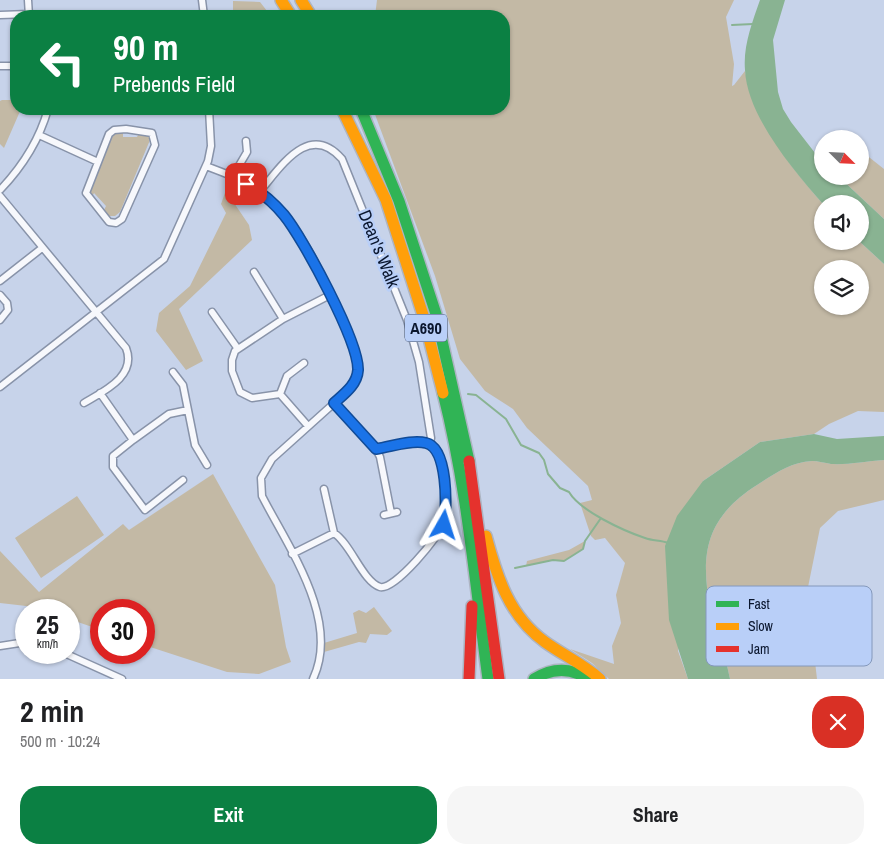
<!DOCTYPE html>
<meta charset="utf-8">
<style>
:root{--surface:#fff;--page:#f6f6f6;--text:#202124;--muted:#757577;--accent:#0b8043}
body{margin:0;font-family:"Archivo Narrow",sans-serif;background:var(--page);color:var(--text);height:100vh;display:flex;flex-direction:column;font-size:19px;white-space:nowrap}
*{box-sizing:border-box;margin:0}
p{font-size:16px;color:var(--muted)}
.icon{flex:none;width:28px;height:28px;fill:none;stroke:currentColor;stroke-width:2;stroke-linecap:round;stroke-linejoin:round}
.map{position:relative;height:679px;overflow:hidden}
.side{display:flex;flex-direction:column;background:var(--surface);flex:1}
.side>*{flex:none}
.hud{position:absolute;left:10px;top:10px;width:500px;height:105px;border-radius:20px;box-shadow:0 1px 4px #0004;background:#0b8043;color:#fff;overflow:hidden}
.needle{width:32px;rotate:114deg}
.controls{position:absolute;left:814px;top:130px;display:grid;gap:10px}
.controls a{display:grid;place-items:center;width:55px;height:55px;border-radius:50%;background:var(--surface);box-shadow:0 1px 4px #0004;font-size:25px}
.speed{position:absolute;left:15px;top:599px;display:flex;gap:10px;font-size:25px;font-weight:700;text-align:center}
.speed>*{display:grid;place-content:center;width:65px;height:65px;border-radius:50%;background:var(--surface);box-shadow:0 1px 4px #0004;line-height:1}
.speed small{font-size:12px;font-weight:400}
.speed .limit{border:8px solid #d22;background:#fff;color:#111}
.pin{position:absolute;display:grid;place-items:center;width:42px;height:42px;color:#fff;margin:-21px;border-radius:10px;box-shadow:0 2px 8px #0006}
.me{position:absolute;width:55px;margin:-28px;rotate:6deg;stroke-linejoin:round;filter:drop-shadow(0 0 4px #0008)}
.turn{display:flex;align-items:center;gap:18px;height:105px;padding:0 20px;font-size:22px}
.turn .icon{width:65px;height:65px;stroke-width:2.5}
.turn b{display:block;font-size:35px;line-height:42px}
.round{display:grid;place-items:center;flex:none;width:52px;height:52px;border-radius:20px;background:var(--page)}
.headline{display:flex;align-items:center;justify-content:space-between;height:85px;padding:0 20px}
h1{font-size:30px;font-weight:800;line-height:38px}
.primary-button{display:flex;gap:10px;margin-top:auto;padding:10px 20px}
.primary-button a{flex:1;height:58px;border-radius:20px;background:var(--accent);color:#fff;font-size:20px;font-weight:800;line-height:58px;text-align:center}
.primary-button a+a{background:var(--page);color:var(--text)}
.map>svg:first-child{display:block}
.green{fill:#c3b9a5;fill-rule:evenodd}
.water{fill:#89b392}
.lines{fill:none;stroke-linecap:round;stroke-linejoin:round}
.stream{stroke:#89b392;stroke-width:2}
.street-casing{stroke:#8893a9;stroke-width:9}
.fast-casing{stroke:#adb4c2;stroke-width:14}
.slow-casing{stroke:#adb4c2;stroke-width:14}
.jam-casing{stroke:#adb4c2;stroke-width:14}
.street{stroke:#f7f8fc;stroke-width:6}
.fast{stroke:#30b455;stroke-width:11}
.slow{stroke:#ff9f0a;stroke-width:11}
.jam{stroke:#e5322d;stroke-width:11}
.route-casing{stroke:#114b97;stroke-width:12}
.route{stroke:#1a73e8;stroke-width:9}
.labels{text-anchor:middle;stroke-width:5;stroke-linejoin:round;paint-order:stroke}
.shield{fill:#b9cff8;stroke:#3e4e6b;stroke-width:1}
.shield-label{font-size:16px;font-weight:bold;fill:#0a162e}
.street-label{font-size:18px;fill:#0a162e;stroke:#b9cff8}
.key{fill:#b9cff8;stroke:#8498bb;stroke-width:1}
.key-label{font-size:14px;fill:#0a162e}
</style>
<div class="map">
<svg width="884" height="679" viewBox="0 0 884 679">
<rect width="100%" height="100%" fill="#c7d3ea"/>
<path class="green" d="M377 0H734L726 17 734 64 732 86 734 85 745 71C755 122 789 165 823 204L822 241H859L884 264V412L858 411 829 424 814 434 760 442 703 481 678 651 688 679H609L592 663 570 649 614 664 612 646 621 623 616 595 625 563 605 538 595 540 591 536 580 503 592 500 588 486 527 428 513 409 485 391 460 359 435 276 373 109H504V16H375ZM822 269H860V306H822Z
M233 1 260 2 271 16H233Z
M2 100H16V109H21L4 148 0 144V101Z
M140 131 148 133 150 140 120 212 115 216H107L103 212 106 206 94 193 92 197 88 193 102 160V156L115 132H123V137H137Z
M860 150 884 169V219L838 176H860Z
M230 179 234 181 228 194 249 225 252 240 179 309 203 361 186 370 156 331 159 313 190 286 226 213 221 204Z
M884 460V500L838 511 820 528 807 592 817 679H730L726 661 718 651C706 582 686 530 757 485 774 474 791 462 812 461 818 461 825 463 831 464 848 465 867 461 884 460Z
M213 474 275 585 286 647 291 662 259 674 227 672 144 645V610H101V630L69 619V610C45 610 24 605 0 603V551L39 592 123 524 129 530Z
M77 496 104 535 41 578 15 538Z
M585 541 583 549 564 561 553 560 526 566 527 561 569 550Z
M374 607 392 631 387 635 370 634 366 643 359 642 324 652V643L357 633 353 613 359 610 366 613Z"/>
<path class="water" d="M760 0H785L773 40 778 92 783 109 791 122 822 162V176H838L884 219V264L859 241 860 204H823C794 171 747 116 745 70 743 46 752 23 760 0Z
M814 434 837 439 884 436V460C867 461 848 465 831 464 825 463 818 461 812 461 791 462 774 474 757 485 686 530 706 582 718 651L726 661 730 679H688L669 620 665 546 677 516 703 481 760 442Z"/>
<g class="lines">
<path class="stream" d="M732 25 753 24
M468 394 476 395 506 419 521 445 539 453 544 460 548 474 560 488 569 492C580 511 624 531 645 538 653 541 661 540 668 543
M515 568 553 560 564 561 583 549 585 541 601 518"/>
<defs>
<path id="street" d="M28 0 29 16
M202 0 204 16
M0 15 29 14
M0 66H16
M126 129 152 133 155 145 122 219 116 223 109 222 86 193 109 134 114 130Z
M39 135 98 162
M206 166C224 173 245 180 261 192 307 227 333 302 356 353 358 367 358 375 351 388L272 459 261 478 262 496C288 547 341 620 313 679
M233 176 247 152 246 141
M0 190C23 166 39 141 48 109
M260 191C281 167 309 121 342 159L407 320 419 362 431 438 429 444
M0 196 126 348C137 376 104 391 84 403
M254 272 283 319
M0 281 42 248
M0 295 7 303 8 310 0 320
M212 312 238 349
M173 372 183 385 195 445 207 465
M0 387 164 259 208 161 211 146 209 109
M100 393 133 440 169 414 188 410
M280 394 287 376 304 363
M334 403 376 449 380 457 391 513
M308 426 280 394 252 398 240 392 232 371V360L235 351 283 319 330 295
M133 440 113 456V467L145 510 183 480
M324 489 334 533
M384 515 397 512
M292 554 334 533C351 544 363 582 380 587 394 591 441 535 444 522 448 504 445 487 442 469 440 461 440 450 432 445 418 436 391 447 376 449
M0 646 26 642
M62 652 122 679"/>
<path id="fast" d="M361 109 399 201 436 314 469 461
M443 393C467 487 475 583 488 679
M534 679C552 668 570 667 588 679"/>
<path id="slow" d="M281 0 291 16
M301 0 311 16
M342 109 386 200 423 315 443 393
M486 536C497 577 509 616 545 642 563 655 583 664 600 679"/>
<path id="jam" d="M469 461 499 679
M469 679 472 606"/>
</defs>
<use href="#street" class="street-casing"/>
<use href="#fast" class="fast-casing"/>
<use href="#slow" class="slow-casing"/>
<use href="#jam" class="jam-casing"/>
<use href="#street" class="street"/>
<use href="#fast" class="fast"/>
<use href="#slow" class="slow"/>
<use href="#jam" class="jam"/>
</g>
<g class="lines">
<defs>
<path id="route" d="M246 184C262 192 273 202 284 215 303 238 359 342 358 370 357 385 344 394 334 403L376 449C391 447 412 439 426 443 448 448 447 507 444 525"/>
</defs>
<use href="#route" class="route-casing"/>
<use href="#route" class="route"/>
</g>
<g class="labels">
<rect class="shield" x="405" y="314.5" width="42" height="27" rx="4"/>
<g class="shield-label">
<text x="426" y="334">A690</text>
</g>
<g class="street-label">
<text transform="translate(379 249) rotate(68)" y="6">Dean's Walk</text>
</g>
</g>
<rect x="706" y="586" width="166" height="80" rx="8" class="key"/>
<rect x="716" y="601" width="23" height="6" fill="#30b455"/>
<rect x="716" y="623" width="23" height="7" fill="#ff9f0a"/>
<rect x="716" y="646" width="23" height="6" fill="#e5322d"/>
<g class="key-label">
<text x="748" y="609">Fast</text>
<text x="748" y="631">Slow</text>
<text x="748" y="654">Jam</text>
</g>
</svg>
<div class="controls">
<a><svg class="needle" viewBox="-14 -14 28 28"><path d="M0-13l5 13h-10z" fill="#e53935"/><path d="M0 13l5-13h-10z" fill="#757577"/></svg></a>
<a><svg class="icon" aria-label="sound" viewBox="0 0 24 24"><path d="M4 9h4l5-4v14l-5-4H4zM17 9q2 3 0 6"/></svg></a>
<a><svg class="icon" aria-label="layers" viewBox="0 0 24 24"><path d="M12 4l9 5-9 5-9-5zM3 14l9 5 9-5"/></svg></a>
</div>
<div class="speed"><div>25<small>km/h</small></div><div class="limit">30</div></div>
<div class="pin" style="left:246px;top:184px;background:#d93025"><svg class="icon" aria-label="arrive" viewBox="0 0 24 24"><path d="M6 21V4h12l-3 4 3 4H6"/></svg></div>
<svg class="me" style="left:444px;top:525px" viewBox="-20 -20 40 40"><path d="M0-17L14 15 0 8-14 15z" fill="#1a73e8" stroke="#fff" stroke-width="4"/></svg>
<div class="hud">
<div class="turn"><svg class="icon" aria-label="left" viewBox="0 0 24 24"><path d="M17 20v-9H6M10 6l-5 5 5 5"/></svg><div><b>90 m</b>Prebends Field</div></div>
</div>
</div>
<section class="side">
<div class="headline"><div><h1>2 min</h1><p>500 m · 10:24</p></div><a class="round" style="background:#d93025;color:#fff"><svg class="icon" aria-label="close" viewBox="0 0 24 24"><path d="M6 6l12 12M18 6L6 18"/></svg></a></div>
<div class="primary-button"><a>Exit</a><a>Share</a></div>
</section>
